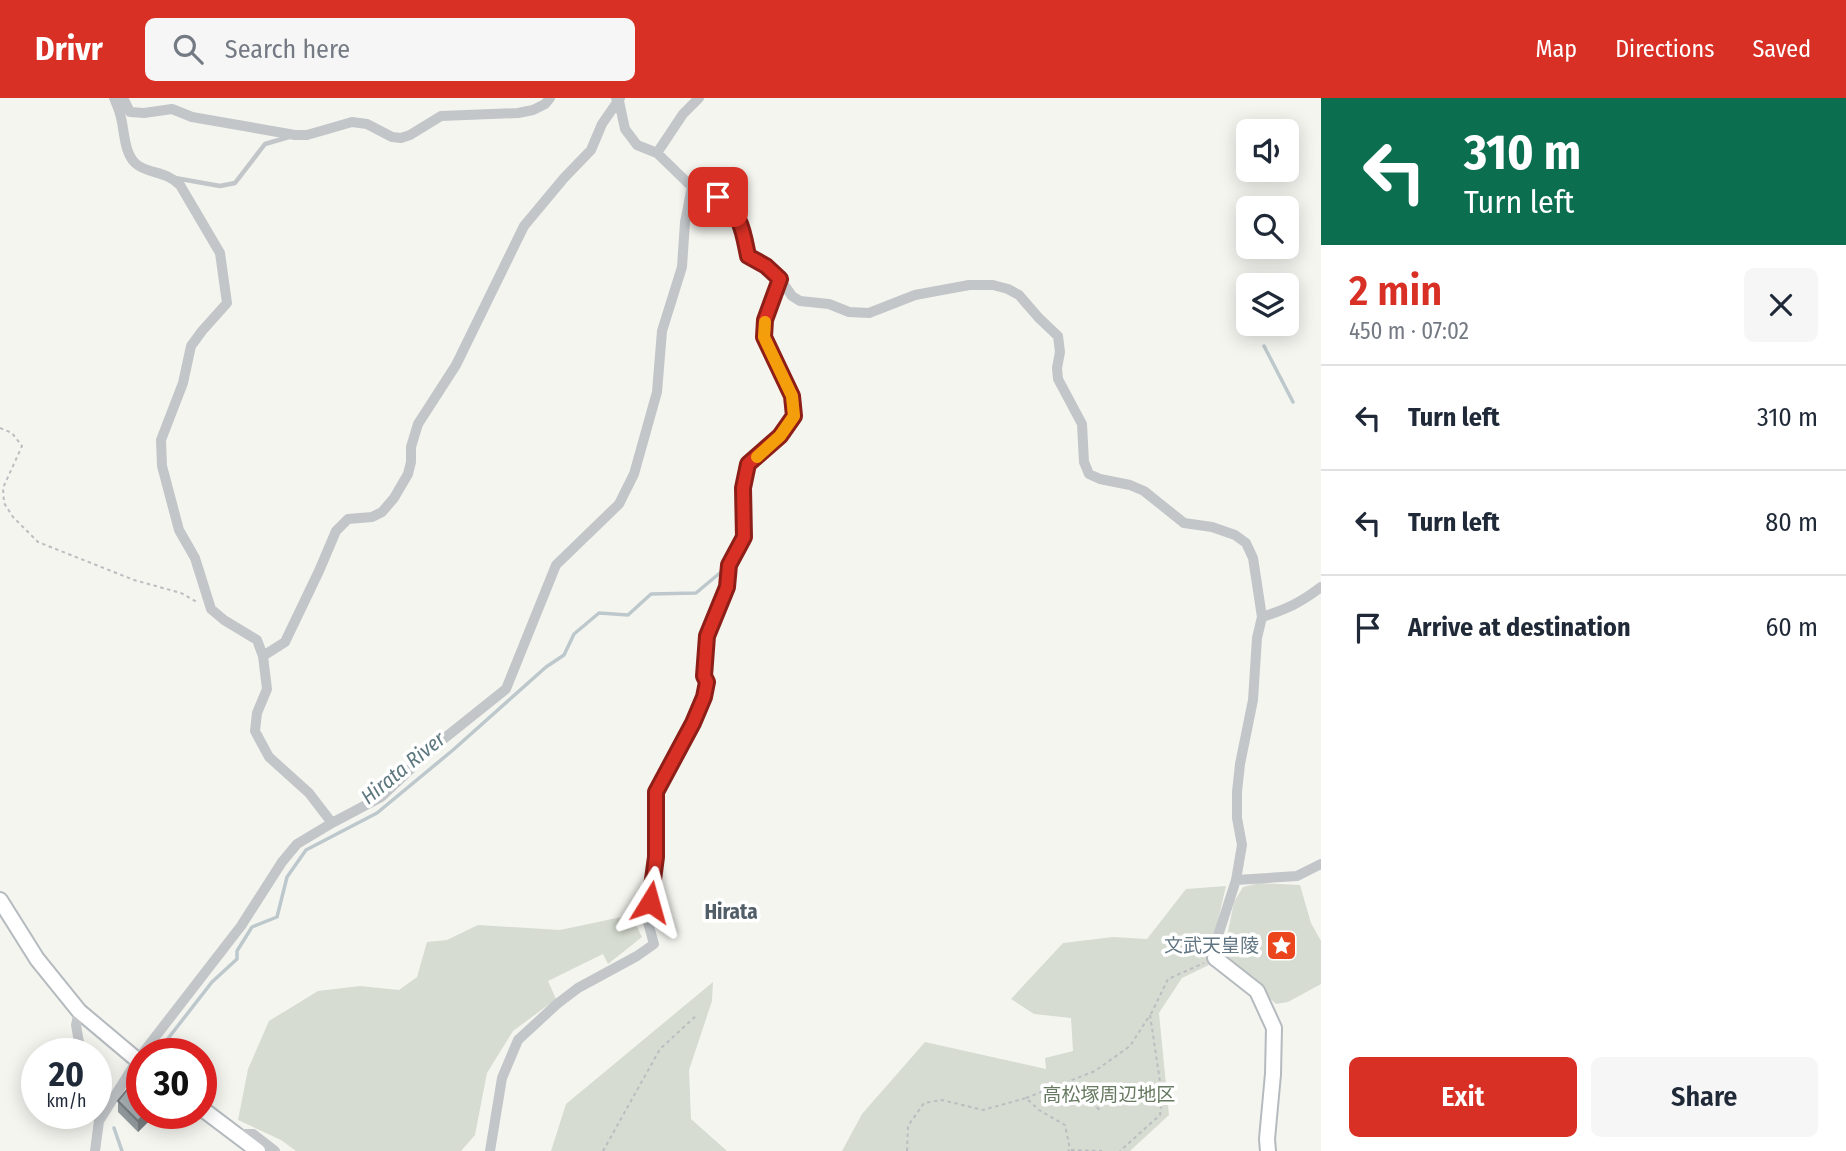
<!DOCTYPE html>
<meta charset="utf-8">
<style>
:root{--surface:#fff;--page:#f6f6f7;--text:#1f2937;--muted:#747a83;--line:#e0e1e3;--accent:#d93025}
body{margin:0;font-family:"Fira Sans Condensed","Noto Sans JP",sans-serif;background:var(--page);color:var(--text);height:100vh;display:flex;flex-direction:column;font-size:26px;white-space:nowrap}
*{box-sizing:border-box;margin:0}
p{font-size:23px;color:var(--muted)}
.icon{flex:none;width:38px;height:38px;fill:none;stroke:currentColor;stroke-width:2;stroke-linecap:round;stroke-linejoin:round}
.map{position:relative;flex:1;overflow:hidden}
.drawer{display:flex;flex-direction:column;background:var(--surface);width:525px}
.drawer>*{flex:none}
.guide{background:#0b6e4f;color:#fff;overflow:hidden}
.tools{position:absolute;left:1236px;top:21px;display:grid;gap:14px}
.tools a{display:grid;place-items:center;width:63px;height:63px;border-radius:10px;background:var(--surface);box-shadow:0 4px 18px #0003;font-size:35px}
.speed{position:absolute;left:21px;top:940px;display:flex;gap:14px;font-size:35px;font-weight:700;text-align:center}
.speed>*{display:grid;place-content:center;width:91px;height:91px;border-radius:50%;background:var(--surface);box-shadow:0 4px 18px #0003;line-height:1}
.speed small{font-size:18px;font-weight:400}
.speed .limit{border:10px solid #d22;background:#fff;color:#111}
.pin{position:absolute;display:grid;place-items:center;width:60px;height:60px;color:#fff;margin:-30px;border-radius:14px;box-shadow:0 4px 10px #0006}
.me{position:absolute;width:77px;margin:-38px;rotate:8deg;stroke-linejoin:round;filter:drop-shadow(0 0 5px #0008)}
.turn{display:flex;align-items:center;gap:24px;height:147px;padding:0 28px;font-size:32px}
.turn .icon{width:91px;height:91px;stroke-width:2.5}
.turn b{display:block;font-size:49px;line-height:60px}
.round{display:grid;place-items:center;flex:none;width:74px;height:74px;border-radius:10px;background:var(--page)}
.head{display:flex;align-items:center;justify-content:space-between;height:119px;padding:0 28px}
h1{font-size:42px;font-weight:600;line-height:52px;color:var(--accent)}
.primary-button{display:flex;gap:14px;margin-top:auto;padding:14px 28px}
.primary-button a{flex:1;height:80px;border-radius:10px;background:var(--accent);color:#fff;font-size:28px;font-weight:600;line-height:80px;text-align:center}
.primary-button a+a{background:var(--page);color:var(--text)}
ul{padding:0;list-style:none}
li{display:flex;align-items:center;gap:21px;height:105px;padding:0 28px;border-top:2px solid var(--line)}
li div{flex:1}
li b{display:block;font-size:26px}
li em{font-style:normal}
header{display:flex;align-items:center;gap:42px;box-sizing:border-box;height:98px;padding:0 35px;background:var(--accent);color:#fff}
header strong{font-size:33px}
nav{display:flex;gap:38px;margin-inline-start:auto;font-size:24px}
.search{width:490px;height:63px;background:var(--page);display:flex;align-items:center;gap:18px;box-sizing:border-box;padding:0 24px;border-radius:10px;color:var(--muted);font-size:26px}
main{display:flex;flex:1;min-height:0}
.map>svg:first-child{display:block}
.green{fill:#d6dcd1}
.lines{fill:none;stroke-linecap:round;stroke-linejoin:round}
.stream{stroke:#bdc8cd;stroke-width:3.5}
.secondary-casing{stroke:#b4babe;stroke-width:18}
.path{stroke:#bbbec0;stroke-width:2;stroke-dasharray:3.5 3.5;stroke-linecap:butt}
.lane{stroke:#c2c6c9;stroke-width:4.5}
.street{stroke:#c2c6c9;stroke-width:10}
.secondary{stroke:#fff;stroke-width:14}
.wall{fill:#929a9d}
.shaded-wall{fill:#777d80}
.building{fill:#aab3b7;stroke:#777d80;stroke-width:2}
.route-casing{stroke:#8d1f18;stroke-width:18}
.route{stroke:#d93025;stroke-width:12}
.slow{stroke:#f59e0b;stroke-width:12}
.labels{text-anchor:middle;stroke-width:7;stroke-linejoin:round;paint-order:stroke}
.poi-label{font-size:19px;fill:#627583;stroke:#fff;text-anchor:end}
.park-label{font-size:19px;fill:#677a61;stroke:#fff}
.water-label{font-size:21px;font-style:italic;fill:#5e7880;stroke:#fff}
.neighbourhood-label{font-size:21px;font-weight:bold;fill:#515e68;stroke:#fff}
</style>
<header>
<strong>Drivr</strong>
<div class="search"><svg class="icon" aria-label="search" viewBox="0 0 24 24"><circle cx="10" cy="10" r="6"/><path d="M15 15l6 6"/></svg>Search here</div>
<nav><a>Map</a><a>Directions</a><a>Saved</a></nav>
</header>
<main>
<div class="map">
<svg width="1321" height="1053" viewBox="0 0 1321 1053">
<rect width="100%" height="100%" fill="#f5f5f0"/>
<path class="green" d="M1259 785 1300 787 1311 825 1321 843V886L1288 904 1276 906 1223 858 1234 804 1243 789Z
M1226 788 1212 848 1211 866 1182 880 1159 915 1169 1017 1130 1053H842L862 1016 925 944 1046 971 1045 960 1073 953 1071 920 1034 916 1011 901 1063 845 1113 839 1147 841 1186 791Z
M631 817 642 839 608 866 603 856 548 883 556 901 513 933 487 975 475 1037 461 1053H296L281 1042 238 1022 248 971 269 923 318 893 360 888 399 892 417 879 427 844 447 842 478 827 560 832Z
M713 884 712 903 689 972 691 1021 727 1053H551L566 1006Z"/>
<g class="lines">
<path class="stream" d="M1264 248 1293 304
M156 956 212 884 237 861V853L252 829 277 819 287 779 306 752 377 715 453 652 546 569 564 557 574 536 599 515 628 517 651 496 696 495 721 474
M128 992 139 977
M114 1030 122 1053"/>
<defs>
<path id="secondary" d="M0 802 37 861 79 913 142 966
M1215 860 1257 893 1274 930 1273 976 1267 1041 1268 1053
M201 1010 258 1053"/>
</defs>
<use href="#secondary" class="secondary-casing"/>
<path class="path" d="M0 330 12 335 22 348 3 390 4 405 13 419 38 444 134 482 181 495 197 504
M1151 916 1168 881 1204 865
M1044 993 1090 1004 1100 1012
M1026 1000 1095 973 1130 948 1150 917 1162 997 1160 1017 1120 1053
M1071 1052 1102 1053
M603 1053 660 951 697 917
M907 1053 908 1028 924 1005 942 1002 983 1012 1026 1000 1039 1012 1065 1027 1070 1051 1068 1053"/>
<path class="lane" d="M175 80 220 88 235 85 265 46 289 39"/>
<path class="street" d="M114 0C116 5 119 11 120 16 125 31 123 59 139 68 155 77 165 73 180 87L220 155 227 205 202 233 191 248 183 285 161 342 162 368 179 432 195 460 211 511 224 522 257 542 263 558 267 591 257 615 255 633 269 659 309 695 332 725
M123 0 130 14 144 15 172 11 192 19 295 37H307L352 24 367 26 392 39 401 40 410 37 441 18 518 15 533 12 545 6 550 0
M616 0 619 3 625 31 637 47 657 55 692 89 717 99 734 113 742 130 748 158 766 168 780 181 792 198 800 203 829 206 849 214 869 215 915 197 969 187H993L1008 191 1019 197 1038 219 1058 238 1060 254 1057 270 1058 281 1082 326 1084 364 1089 376 1100 381 1130 387 1144 393 1184 425 1212 429 1235 437 1246 445 1253 460 1262 519 1257 540 1253 602 1240 666 1237 694V720L1242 747 1236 782 1215 847V860
M657 55 683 16 699 0
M1262 519C1287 511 1300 505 1321 489
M263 558 285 544 319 473 336 433 348 421 372 419 382 414 394 400 408 376 411 364V349L418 326 456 267 524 128 564 80 591 52 602 26 620 0
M1236 782 1297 778 1321 766
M79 913 76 927 81 956
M142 956 241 828 282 764 297 746 332 725 381 699 436 647 506 591 556 467 619 406 634 376 657 294 662 233 682 169 685 124 692 89
M99 1023 140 958
M236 1036H253L275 1053
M95 1053 99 1023 96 1013
M490 1053 502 980 518 942 557 906 578 890 637 858 654 846 647 821 657 759 656 694 693 625 704 599 707 584 703 578 707 538 727 489 729 467 744 438 743 390 748 366 780 338 794 318 792 298 764 239 765 222 780 181"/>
<use href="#secondary" class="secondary"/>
</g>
<path class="wall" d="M118 1003 155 1015V1017L138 1034 118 1014Z"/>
<path class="shaded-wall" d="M146 1015H155V1017L138 1034V1023Z"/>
<path class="building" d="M67 948 68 956H42V954L47 953V951Z
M130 988 142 996V1015H146L138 1023 118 1003Z"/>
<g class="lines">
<defs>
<path id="route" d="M650 804 656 759V694L693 625 704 599 707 584 704 578 707 538 727 489 729 467 744 439 743 390 748 366 780 338 794 318 792 298 764 239 765 222 780 181 766 168 748 158C742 128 742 120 718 99"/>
</defs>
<use href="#route" class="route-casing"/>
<use href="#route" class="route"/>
<path class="slow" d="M757 359 780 338 794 318 792 298 764 239 765 224"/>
</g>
<defs>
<symbol id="sight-square" viewBox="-11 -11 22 22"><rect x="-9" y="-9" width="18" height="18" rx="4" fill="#ea451c" stroke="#fff"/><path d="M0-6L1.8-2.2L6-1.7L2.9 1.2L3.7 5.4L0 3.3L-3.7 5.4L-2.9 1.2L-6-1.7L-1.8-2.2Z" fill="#fff"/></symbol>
</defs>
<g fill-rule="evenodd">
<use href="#sight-square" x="1264" y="830" width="35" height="35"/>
</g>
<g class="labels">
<g class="poi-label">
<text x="1259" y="854">文武天皇陵</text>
</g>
<g class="park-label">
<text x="1109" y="1003">高松塚周辺地区</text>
</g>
<g class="water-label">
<text transform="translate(403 670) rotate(-39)" y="7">Hirata River</text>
</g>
<g class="neighbourhood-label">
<text x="731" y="821">Hirata</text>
</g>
</g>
</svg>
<div class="tools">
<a><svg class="icon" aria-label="sound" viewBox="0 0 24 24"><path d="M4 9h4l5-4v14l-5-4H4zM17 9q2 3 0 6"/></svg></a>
<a><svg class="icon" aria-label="search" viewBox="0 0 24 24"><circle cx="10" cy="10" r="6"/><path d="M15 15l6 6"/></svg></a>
<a><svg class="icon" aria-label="layers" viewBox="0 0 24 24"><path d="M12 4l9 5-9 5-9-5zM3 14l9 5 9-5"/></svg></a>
</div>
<div class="speed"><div>20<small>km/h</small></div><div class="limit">30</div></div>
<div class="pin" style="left:718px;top:99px;background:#d93025"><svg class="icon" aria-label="arrive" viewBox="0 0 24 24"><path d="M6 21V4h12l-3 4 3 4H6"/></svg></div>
<svg class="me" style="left:650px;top:804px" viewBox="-20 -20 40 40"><path d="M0-17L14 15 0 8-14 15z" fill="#d93025" stroke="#fff" stroke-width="4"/></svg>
</div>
<section class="drawer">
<div class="guide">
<div class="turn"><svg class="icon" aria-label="left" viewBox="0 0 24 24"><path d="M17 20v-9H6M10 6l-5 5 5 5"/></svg><div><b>310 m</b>Turn left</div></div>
</div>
<div class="head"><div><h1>2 min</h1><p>450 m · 07:02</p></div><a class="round"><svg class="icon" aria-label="close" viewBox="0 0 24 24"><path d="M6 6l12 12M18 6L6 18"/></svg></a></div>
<ul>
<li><svg class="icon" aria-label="left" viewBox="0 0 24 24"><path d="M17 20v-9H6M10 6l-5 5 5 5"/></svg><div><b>Turn left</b></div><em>310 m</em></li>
<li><svg class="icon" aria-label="left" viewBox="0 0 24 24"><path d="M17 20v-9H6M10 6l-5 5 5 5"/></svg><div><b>Turn left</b></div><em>80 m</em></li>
<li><svg class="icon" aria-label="arrive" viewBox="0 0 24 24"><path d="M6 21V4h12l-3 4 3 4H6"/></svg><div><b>Arrive at destination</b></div><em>60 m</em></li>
</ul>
<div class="primary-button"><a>Exit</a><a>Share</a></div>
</section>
</main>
